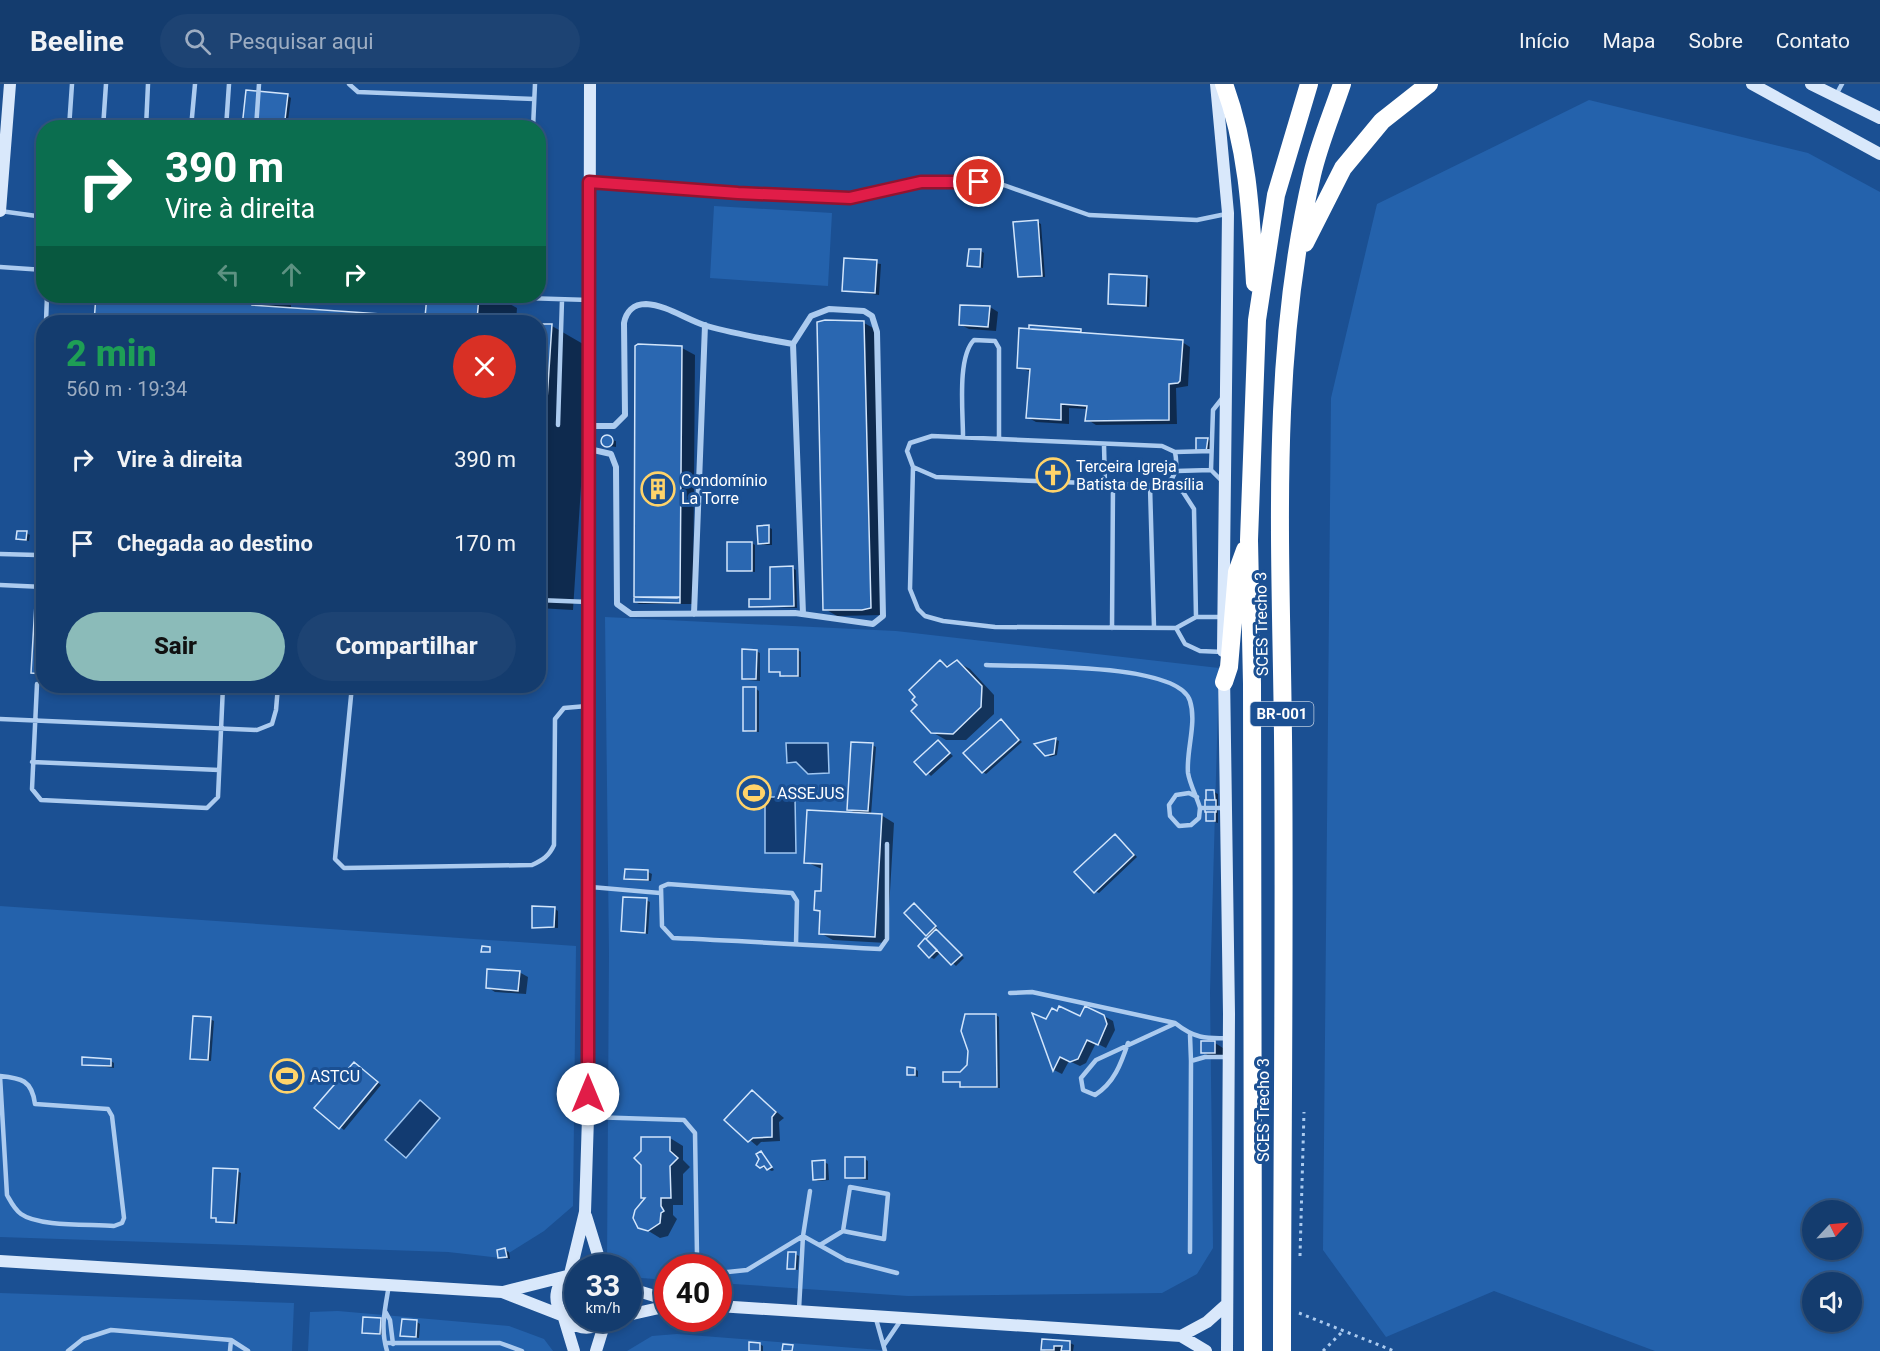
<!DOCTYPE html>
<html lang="pt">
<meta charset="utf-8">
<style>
:root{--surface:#143c6e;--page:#1d4373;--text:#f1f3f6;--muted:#9dadc2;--line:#335681;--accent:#8bbbb9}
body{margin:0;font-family:Roboto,sans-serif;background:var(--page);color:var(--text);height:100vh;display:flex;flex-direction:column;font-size:22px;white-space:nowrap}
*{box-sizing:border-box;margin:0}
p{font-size:20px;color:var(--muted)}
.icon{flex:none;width:33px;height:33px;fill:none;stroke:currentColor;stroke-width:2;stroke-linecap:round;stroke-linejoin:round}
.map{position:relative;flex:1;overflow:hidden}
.panel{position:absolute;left:36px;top:231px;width:510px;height:378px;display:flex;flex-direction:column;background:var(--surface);border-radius:24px;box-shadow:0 3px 9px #0003,0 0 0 2px var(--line)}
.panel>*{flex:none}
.banner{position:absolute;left:36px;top:36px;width:510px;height:183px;border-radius:24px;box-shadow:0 3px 9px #0003,0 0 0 2px var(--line);background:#0b6e4f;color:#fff;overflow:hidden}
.needle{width:39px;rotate:64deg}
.controls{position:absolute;left:1802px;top:1116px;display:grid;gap:12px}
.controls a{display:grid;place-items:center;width:60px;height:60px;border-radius:50%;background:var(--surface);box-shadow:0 3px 9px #0003,0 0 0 2px var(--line);font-size:30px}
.speed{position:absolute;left:564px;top:1170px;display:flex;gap:12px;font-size:30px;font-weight:700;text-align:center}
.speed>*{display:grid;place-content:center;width:78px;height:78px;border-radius:50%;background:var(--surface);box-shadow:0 3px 9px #0003,0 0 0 2px var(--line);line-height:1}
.speed small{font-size:15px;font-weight:400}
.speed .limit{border:9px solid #d22;background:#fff;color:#111}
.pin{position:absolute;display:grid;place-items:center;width:51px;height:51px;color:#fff;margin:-26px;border:3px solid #fff;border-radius:50%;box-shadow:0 2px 6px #0007}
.me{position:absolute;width:66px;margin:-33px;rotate:0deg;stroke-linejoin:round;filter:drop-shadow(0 0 4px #0008)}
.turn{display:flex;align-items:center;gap:21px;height:126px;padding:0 30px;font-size:27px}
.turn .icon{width:78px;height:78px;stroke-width:2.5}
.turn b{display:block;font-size:42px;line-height:51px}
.lanes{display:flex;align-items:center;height:57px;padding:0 30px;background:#0003;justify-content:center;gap:30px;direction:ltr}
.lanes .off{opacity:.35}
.round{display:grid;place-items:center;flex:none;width:63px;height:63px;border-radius:32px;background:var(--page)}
.overview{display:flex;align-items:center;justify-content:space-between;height:102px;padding:0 30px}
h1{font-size:36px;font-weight:800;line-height:45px;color:#1e9e55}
.action{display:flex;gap:12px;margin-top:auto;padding:12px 30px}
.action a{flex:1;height:69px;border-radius:36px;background:var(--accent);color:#111;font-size:24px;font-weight:800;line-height:69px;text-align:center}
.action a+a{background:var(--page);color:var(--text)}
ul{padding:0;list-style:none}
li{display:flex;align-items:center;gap:18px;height:84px;padding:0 30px}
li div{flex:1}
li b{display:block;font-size:22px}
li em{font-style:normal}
header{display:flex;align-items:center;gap:36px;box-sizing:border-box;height:84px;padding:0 30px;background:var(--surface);border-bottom:2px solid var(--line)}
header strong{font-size:28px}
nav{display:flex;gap:33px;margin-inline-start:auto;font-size:21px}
.search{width:420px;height:54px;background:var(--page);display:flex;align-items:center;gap:15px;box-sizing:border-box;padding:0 21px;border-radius:33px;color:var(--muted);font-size:22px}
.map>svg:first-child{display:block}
.green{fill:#2462ac;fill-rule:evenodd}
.water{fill:#123b71;stroke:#9fc6f1;stroke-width:1.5}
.shadow{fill:#0007}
.building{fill:#2a67b1;stroke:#d2e5fb;stroke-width:1.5}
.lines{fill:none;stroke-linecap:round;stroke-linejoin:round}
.path{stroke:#accbef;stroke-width:3;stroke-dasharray:3 4.5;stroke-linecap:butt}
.lane{stroke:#accbef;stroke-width:4.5}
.street{stroke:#accbef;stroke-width:6}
.secondary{stroke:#d9e8fb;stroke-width:12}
.highway{stroke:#fff;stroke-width:18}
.route-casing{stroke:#92132f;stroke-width:15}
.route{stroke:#e11d48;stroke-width:10}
.labels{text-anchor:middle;stroke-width:6;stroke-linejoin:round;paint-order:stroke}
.shield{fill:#1b5093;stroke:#bbcadf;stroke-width:1.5}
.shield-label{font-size:15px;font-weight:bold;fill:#fff}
.poi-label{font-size:16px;fill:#fff;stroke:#1b5093;text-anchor:start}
.street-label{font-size:16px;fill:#fff;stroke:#1b5093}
</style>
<header>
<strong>Beeline</strong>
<div class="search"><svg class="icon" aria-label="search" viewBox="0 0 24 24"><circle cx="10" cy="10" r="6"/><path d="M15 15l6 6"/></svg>Pesquisar aqui</div>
<nav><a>Início</a><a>Mapa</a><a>Sobre</a><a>Contato</a></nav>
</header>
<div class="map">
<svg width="1880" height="1267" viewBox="0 0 1880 1267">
<rect width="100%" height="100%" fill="#1b5093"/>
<path class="green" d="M1589 16 1808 69 1880 108V1267H1655L1494 1207 1386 1253 1323 1166 1331 314 1377 120ZM1812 1126H1851V1166H1812ZM1812 1198H1851V1238H1812Z
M714 122 832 129 828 202 710 194Z
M605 533 896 547 1219 584 1210 908 1213 1164 1197 1190 1162 1209 908 1212 719 1199 718 1184H668L667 1196 629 1193 628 1184 607 1183 609 870Z
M0 822 576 862 573 1122 544 1147 501 1174 448 1168 0 1153Z
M0 1209 294 1219 292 1267H0Z
M338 1227 509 1242 544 1255 553 1267H308L310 1228Z
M677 1250 893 1267H627L652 1252Z"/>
<path class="water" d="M786 659H828L829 689 808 690 796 678 787 679Z
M765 713H795L796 769H765Z
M420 1016 440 1034 406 1074 385 1056Z"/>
<path class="shadow" d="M288 12 291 14 287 44 244 42Z
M1037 138 1041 140 1045 193 1023 194 1019 192Z
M981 167 984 169 983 184 969 181Z
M846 175 881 180 879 211 844 206Z
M1147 193 1150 195 1149 223 1109 219Z
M97 212H291V225L427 234 429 212H495L517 224 516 238H95Z
M990 223 998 228 996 247 969 245 961 241Z
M864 239 877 246 883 531 837 532 825 525Z
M538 241 552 242 590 264 573 526 538 524Z
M1030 243 1081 246 1084 251 1182 258 1190 263 1188 302 1176 304 1177 340 1096 341 1088 336V325L1069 324V340L1036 338 1027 333 1031 288 1018 283Z
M682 264 695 271 693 520H639L635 518Z
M603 354 616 357V363L603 361Z
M1208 355 1211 357V366L1201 369Z
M768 443 772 445V461H763L759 459Z
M26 449 30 451 29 457 18 455Z
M752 459 755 461V488L728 486Z
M792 484 796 486 797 524 751 522 772 516Z
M44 522V593L32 588Z
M798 566 801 568V593H785L781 589 770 587Z
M756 567 760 569V597L747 596 743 594Z
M941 577 950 583 957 578 970 585 994 611V630L966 656H946L932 648 919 621Z
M173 602H216V604Z
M755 604 759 607V648H748L744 646Z
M1001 637 1022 658 986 690 983 688Z
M1055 655 1059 657 1057 671 1050 673 1046 670Z
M938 658 953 672 931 692 916 678Z
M872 661 876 663 871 731H881L894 739 887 859 833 856 820 849 821 829 815 825 822 809 824 786 806 778 857 730 848 725Z
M1214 708 1218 710V739L1208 736Z
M1119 754 1137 773 1099 809 1095 807Z
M626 786 648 788 652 790 651 797 629 796 626 794Z
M646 816 650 818 648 850 623 846Z
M918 823 938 845 936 847 964 874 956 882 941 868 934 875 930 873V852L927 850Z
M555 825 558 827V844L536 843Z
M519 888 528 893 526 910 495 908 487 903Z
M996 931 999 933 1000 1004H965L961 999 944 997 968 982Z
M1035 931 1047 937 1104 932 1113 937 1115 946 1106 964 1096 959 1086 979 1080 982 1069 977 1062 990 1054 986Z
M210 935 214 937 211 977 196 976 192 974Z
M1215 959 1223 964V973H1211L1203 968Z
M111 977 114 979V984L83 980Z
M358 982 381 1001 344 1046 340 1043Z
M915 985 918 987V993L908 990Z
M753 1008 784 1034 779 1038 780 1057 761 1058 757 1062 726 1036Z
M670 1054 683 1062V1076L690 1083 683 1090V1121H673V1131L677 1135 668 1152 660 1154 637 1140 646 1115 643 1113Z
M761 1068 774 1086 772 1087 759 1082Z
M865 1075 868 1077V1096L846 1093Z
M824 1078 828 1080 829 1096 818 1097 814 1095Z
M237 1087 241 1089 237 1140 221 1139 212 1133Z
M505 1166 509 1168 510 1175 500 1173Z
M795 1170 799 1172 798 1186 788 1184Z
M380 1235 384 1237 383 1251 363 1248Z
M417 1238 420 1240 419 1254 401 1251Z
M1044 1257 1070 1259 1074 1261 1073 1267H1046L1043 1265Z
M760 1260 763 1262V1267H750Z"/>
<path class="building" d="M246 6 288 10 284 44 242 43Z
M1038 136 1042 192 1018 193 1013 138Z
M38 161H44V168H38Z
M969 165H981L980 183 967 182Z
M844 174 877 176 875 209 842 207Z
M1109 190 1147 192 1146 222 1108 220Z
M96 212H253L252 221 425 233 427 212H479L477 236 523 238H94Z
M960 221 990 222 988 243 959 241Z
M825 236 864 237 871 524 862 526H823L817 238Z
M538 240H552L538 452Z
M1029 241 1081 245V248L1029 245Z
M1019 244 1183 256 1180 297 1178 299 1169 300V336L1085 337 1087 322 1061 320V336L1026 334 1030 285 1017 284Z
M638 260 682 262 680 513 677 514 634 513 635 262Z
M601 357a6 6 0 1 1 12 0a6 6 0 1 1-12 0Z
M1196 354H1208L1206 368H1196Z
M769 441V459L758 460 757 442Z
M17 447H27L26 456 16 455Z
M727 458H752V487H727Z
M793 482 794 522 749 523V515H770V483Z
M634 513H680V519L634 518Z
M35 520H44V590L31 589Z
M742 565 757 566 756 595H742Z
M769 565H798V592H780V588H769Z
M940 576 947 583 957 576 982 602 981 623 953 650 931 649 911 627 917 621 912 616 915 613 909 606Z
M743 603H756V647H743Z
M1001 635 1019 656 982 689 963 669Z
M1056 654 1054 670 1045 672 1034 660Z
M938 656 950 669 926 691 914 678Z
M851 658 873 659 868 727 847 726Z
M1206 706H1214L1215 716H1206Z
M1205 716H1216V728H1205Z
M807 726 882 730 875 853 819 850 820 827 814 826 815 807H821L822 780 804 779Z
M1206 728H1215V737H1206Z
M1115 750 1134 771 1094 809 1074 788Z
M625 785 648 786V796L624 795Z
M623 813 647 814 645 849 621 847Z
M914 819 936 842 926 852 904 829Z
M532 822 555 823 554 843 532 844Z
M936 845 962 871 951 881 926 855Z
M925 854 937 866 929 874 918 862Z
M482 862 490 863V868H481Z
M487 885 520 887 518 907 486 904Z
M1059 922 1080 932 1085 922 1104 931 1107 940 1098 961 1087 956 1078 975 1070 978 1060 973 1053 987 1032 929 1046 935 1052 924 1057 927Z
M996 930 997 1003H960V998H943V988H960L967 981 968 967 961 947 965 930Z
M193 932 211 933 208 976 190 975Z
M1201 957H1215V969H1201Z
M82 973 111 975V982L82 981Z
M354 978 378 998 339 1045 314 1024Z
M907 983 915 984V991H907Z
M752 1006 776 1028 772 1033V1053L753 1054 748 1058 724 1036Z
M641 1053H670V1067L678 1074 670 1082 671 1114H661V1122L664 1127 661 1129 660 1139 648 1147 638 1144 633 1134 635 1126 645 1114H641V1081L634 1074 641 1067Z
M761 1067 772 1083 767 1086 764 1082 760 1084 756 1081 759 1075 756 1070Z
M845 1073H865V1094H845Z
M825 1076V1095L813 1096 812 1077Z
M213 1084 238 1085 234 1139 216 1138V1134H211Z
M505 1164 507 1173 498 1174 497 1166Z
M788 1168H796L795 1185H787Z
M363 1233 381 1234 380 1250 362 1249Z
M402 1235 417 1236 416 1253 400 1252Z
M1042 1255 1070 1257V1267H1061L1062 1262H1054V1266H1041Z
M749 1258 760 1259V1267H749Z
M783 1260 793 1261 792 1267H782Z"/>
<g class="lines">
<path class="path" d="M1300 1172 1304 1028
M1299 1229 1394 1267
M1323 1267 1343 1247"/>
<path class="lane" d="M349 0 358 8 534 15
M1836 11 1842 0
M69 44 72 0
M103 44 106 0
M146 44 148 0
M191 44 195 0
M226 44 229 0
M256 44 259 0
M533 44 535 0
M592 98 739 109 851 114 921 98 960 96 998 99 1089 131 1197 136 1226 130
M0 127 44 133
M0 183 44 186
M462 212 589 216
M46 238 47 212
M44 309 37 471 44 472
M558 341 562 216
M932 352 1162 362 1175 368C1178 383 1176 396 1162 402L936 393 913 383 907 367 910 359Z
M963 352C963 328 957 273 974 256L995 257 999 264V354
M1104 361 1105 401
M1175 368 1211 367
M913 383 910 505 918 525 925 532 943 537 995 543 1176 544 1185 560 1200 567 1223 568
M1176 387 1211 386
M1222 397 1211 386 1213 326 1224 312
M1169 399 1183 408 1194 425 1196 533
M1150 402 1154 543
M0 470 37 471
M0 501 44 503
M538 516 588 518
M1112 544 1113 401
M1176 544 1196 533H1222
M986 581C1024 583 1179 578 1190 617 1197 639 1186 667 1188 689 1190 701 1197 713 1200 724H1226
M37 600 32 705 41 716 207 724 218 713 223 602
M352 602 335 775 344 784 532 781C543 776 549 772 554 761L555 635 564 624 587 622
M0 635 257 646 272 640 276 626 278 602
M32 678 219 686
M1197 713 1189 709 1176 711 1169 721 1170 732 1179 742 1191 741 1199 734 1200 724
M591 803 660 809
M796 860 797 817 792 809 668 800 661 803 662 842 673 854C742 857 811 861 880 865L887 855V760
M1010 909 1032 908 1175 939C1194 954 1205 955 1229 954
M1190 951 1191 977
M1128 959C1121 980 1114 999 1095 1011L1083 1006 1081 994 1096 976 1174 940
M0 992C21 994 32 996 35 1020L108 1025 112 1032 124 1134 122 1139 114 1142C90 1140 39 1143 21 1130 14 1125 11 1118 7 1111Z
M590 1033 684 1036 695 1049 697 1171 700 1184
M820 1161 843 1147 884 1155 888 1110 850 1103 843 1147
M1190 1168 1191 977 1205 973H1229
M718 1189 747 1186 803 1152 846 1176 897 1189
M799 1225 803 1152 810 1107
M385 1227 390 1236 393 1260
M876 1235 885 1267
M385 1259H500L522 1267
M884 1261 901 1236
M68 1267 83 1255 111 1246 231 1256 248 1267
M230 1267 231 1256
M387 1267C380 1244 385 1225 389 1201"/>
<path class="street" d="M590 342H614L625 331 624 239C626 228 633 220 646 220 667 221 687 236 707 242 735 250 764 255 793 260
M589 365 611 370 616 383 617 520 631 530 795 529 873 540 883 532 877 248 872 232 864 227 829 225 811 232 793 260 803 530
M694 530 705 241"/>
<path class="secondary" d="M1216 0 1228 129 1223 567
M1752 0 1880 70
M1811 0 1880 34
M0 127 10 0
M1224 590 1229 930 1227 1267
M586 1132 602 1184
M0 1177 502 1208 561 1231
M576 1187C531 1206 573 1267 608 1234
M570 1190 585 1128 588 1033 590 0
M628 1204 668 1216
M503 1208 567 1192
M718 1222 1181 1252 1206 1267
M628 1231 668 1222
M564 1234 574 1267
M1181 1252 1207 1238 1227 1220
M596 1267 605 1238"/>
<path class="highway" d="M1224 0C1248 65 1251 131 1255 199
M1305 159 1343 84 1382 37 1429 0
M1224 598 1229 583 1237 488 1245 466
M1253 1267 1252 600 1249 456 1257 236 1276 111 1309 0
M1282 1267C1282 1062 1285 857 1283 652 1281 465 1269 275 1312 91 1319 60 1332 30 1342 0"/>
</g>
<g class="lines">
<defs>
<path id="route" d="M588 1010 589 98 738 109 850 114 921 98H979"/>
</defs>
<use href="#route" class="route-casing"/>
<use href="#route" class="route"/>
</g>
<defs>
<symbol id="church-ring" viewBox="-11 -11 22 22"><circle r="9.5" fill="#1b5093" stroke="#ffd36a" stroke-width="1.5"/><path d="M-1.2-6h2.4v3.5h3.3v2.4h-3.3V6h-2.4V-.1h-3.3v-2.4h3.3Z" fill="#ffd36a"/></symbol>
<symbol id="building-ring" viewBox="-11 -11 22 22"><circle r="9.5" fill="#1b5093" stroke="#ffd36a" stroke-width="1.5"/><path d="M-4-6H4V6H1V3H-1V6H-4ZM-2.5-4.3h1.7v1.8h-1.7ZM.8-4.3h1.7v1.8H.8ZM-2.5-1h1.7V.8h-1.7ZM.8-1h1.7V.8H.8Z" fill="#ffd36a"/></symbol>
<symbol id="stadium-ring" viewBox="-11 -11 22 22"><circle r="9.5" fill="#1b5093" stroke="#ffd36a" stroke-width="1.5"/><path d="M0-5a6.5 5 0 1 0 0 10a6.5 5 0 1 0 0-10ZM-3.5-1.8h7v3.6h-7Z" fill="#ffd36a"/></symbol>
</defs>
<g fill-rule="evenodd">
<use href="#church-ring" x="1034" y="372" width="38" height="38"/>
<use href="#building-ring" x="639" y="386" width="38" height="38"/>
<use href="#stadium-ring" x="735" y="690" width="38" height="38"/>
<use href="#stadium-ring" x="268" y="973" width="38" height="38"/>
</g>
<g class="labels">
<rect class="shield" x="1250.5" y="618" width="63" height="24" rx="4.5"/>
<g class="shield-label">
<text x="1282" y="635">BR-001</text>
</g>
<g class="poi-label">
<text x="1076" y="388">Terceira Igreja<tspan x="1076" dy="18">Batista de Brasília</tspan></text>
<text x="681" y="402">Condomínio<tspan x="681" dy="18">La Torre</tspan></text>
<text x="777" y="715">ASSEJUS</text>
<text x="310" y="998">ASTCU</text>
</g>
<g class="street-label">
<text transform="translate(1261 540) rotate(-91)" y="6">SCES Trecho 3</text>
<text transform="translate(1263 1026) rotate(-90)" y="6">SCES Trecho 3</text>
</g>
</g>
</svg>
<div class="controls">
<a><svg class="needle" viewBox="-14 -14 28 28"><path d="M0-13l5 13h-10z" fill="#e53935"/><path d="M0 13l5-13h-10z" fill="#9dadc2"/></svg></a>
<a><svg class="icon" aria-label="sound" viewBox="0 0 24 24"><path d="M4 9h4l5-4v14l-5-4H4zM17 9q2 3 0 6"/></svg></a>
</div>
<div class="speed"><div>33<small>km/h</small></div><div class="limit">40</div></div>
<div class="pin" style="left:979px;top:98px;background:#d93025"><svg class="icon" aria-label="arrive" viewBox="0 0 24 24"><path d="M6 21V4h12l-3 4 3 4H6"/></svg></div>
<svg class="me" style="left:588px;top:1010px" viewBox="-20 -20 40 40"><circle r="19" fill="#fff"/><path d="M0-13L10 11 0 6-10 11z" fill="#e11d48"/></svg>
<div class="banner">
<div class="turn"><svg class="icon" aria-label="right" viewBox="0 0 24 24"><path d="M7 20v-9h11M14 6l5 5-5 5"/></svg><div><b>390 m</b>Vire à direita</div></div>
<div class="lanes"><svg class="icon off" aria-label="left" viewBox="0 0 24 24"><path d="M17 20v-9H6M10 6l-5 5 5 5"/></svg><svg class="icon off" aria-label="ahead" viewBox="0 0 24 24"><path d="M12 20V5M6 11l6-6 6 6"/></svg><svg class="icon" aria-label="right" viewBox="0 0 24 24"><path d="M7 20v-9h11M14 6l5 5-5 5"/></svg></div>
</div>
<section class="panel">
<div class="overview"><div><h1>2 min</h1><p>560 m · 19:34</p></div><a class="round" style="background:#d93025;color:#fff"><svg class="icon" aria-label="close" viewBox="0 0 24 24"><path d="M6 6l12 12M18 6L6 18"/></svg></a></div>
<ul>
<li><svg class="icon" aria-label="right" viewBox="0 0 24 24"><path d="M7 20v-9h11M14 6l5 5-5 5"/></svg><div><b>Vire à direita</b></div><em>390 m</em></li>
<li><svg class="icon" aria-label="arrive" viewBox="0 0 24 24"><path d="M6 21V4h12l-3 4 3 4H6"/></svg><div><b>Chegada ao destino</b></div><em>170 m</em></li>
</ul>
<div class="action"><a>Sair</a><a>Compartilhar</a></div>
</section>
</div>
